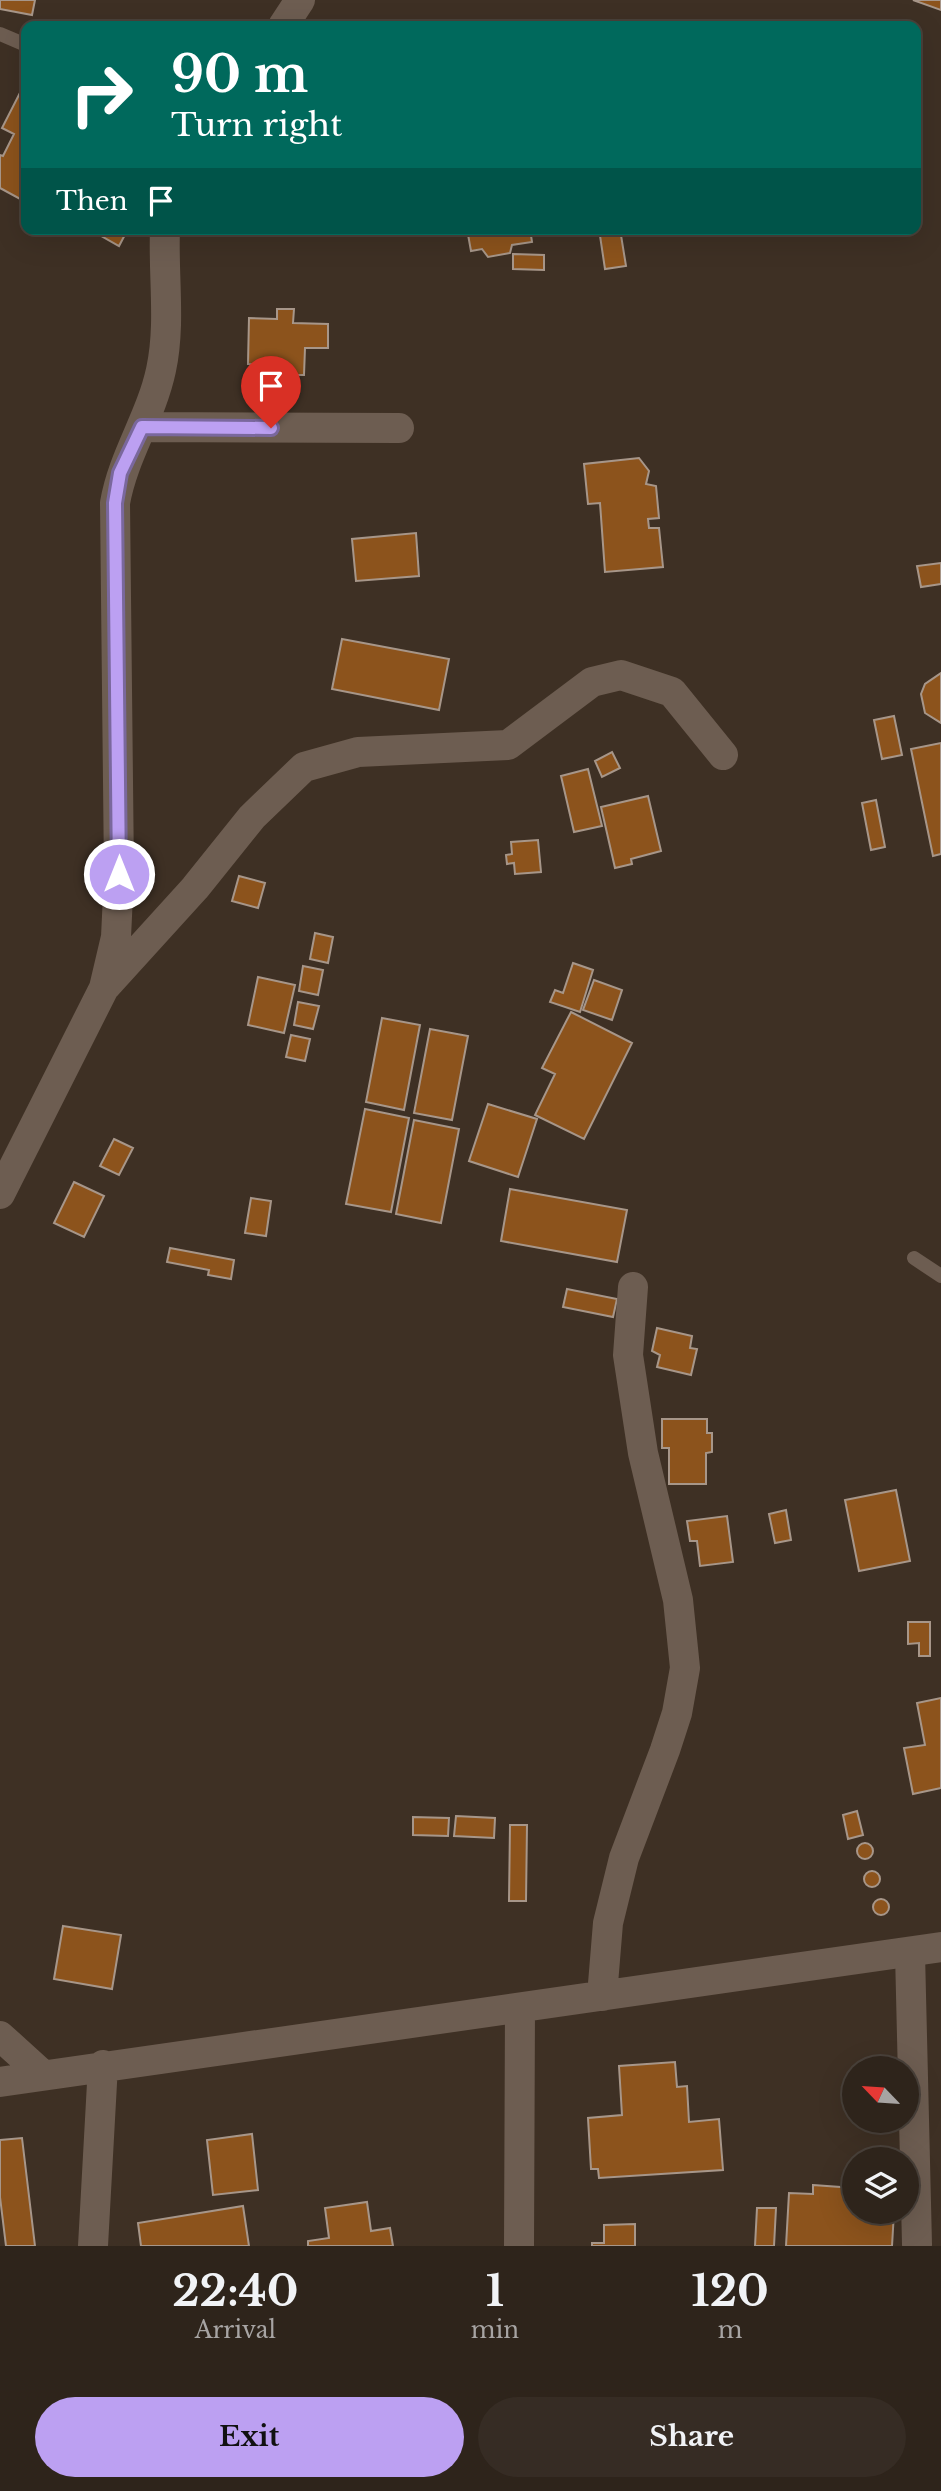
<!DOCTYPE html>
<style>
:root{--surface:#2e241b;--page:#362c24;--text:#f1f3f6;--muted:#a7a4a3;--line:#49413a;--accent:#bca0f2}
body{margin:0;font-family:"Libre Baskerville",serif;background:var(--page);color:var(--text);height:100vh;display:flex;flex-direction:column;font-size:26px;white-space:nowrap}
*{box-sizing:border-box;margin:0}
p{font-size:23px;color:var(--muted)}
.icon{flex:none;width:38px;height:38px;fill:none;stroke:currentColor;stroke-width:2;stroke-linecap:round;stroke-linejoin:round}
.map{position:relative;height:2246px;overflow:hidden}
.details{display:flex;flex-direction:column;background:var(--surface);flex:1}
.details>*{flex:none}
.hud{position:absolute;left:21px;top:21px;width:900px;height:214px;border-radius:14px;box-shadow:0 7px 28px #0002,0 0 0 2px var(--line);background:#00695c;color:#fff;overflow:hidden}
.needle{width:46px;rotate:295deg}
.buttons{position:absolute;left:842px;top:2056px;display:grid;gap:14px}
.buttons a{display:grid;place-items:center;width:77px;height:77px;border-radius:50%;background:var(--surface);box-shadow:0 7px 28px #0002,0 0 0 2px var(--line);font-size:35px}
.pin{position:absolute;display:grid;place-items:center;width:60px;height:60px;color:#fff;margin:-72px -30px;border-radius:50% 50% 50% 0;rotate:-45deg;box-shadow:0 0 7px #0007}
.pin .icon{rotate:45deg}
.me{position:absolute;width:77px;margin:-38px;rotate:0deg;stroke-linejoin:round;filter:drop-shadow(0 0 5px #0008)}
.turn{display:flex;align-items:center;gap:24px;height:147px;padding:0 35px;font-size:32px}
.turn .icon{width:91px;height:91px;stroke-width:2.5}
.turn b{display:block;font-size:49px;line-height:60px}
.then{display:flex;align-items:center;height:66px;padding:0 35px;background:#0003;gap:14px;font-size:26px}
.eta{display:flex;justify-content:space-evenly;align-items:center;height:119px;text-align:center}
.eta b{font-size:42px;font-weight:800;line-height:49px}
.action{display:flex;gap:14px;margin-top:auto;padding:14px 35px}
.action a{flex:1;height:80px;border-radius:42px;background:var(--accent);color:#111;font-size:28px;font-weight:800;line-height:80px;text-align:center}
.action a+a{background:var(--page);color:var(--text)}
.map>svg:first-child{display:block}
.building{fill:#8c531c;stroke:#a79689;stroke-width:2}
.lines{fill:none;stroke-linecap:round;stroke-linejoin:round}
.lane{stroke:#6d5d51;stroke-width:14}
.street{stroke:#6d5d51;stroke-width:30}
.route-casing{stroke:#7a689d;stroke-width:18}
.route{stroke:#bca0f2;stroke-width:12}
</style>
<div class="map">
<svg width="941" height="2246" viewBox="0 0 941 2246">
<rect width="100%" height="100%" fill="#3e3024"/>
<path class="building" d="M0 0H35L32 15 0 9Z
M913 0H941V10Z
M25 83 26 196 22 200 0 188V155L3 156 14 134 2 128Z
M89 229H128L119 246Z
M467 229H530L532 242 512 245 510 253 488 257 482 249 471 251Z
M599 229H620L626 266 605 269Z
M513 254 544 255V270L513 269Z
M277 309H294L293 323 328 324V348H305L304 375H275V365L248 364 249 318 277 319Z
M639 458 649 471 646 484 656 486 659 518 648 519 649 528H659L663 567 605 572 600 503 588 504 584 464Z
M416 533 419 576 356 581 352 539Z
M941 563V584L921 587 917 566Z
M342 639 449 659 439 710 332 689Z
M941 673V723L925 713 921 694 925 684Z
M894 716 902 755 882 759 874 720Z
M941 743V854L933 856 911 749Z
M612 752 620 768 602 777 595 761Z
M588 769 602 826 574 832 561 776Z
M648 796 661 851 631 859 632 864 615 868 601 807Z
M876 800 885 847 871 850 862 803Z
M538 840 541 872 515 874 514 863 507 864 506 855 512 854 511 842Z
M239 876 265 883 258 908 232 901Z
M315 933 333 937 328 963 310 959Z
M573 963 593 970 580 1012 550 1002 555 990 563 993Z
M303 966 323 970 318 995 299 991Z
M258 977 295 985 284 1033 248 1025Z
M594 980 622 990 612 1020 583 1010Z
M298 1002 319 1006 313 1029 294 1025Z
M571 1012 632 1043 584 1139 535 1115 555 1074 542 1068Z
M382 1018 420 1025 404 1110 366 1102Z
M430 1029 468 1036 452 1120 414 1113Z
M291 1035 310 1039 305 1061 286 1057Z
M488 1104 537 1119 518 1177 469 1161Z
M365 1109 409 1118 391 1212 346 1204Z
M414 1120 459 1129 441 1223 396 1214Z
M114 1139 133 1148 119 1175 100 1166Z
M74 1182 104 1196 84 1237 54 1223Z
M510 1189 627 1210 617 1262 501 1241Z
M251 1198 271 1201 266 1236 245 1233Z
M170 1248 234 1260 231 1279 208 1275 209 1270 167 1262Z
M567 1289 617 1299 613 1317 563 1307Z
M657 1328 692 1336 690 1348 697 1349 691 1375 657 1367 660 1355 652 1351Z
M662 1419H707V1433H712V1452L706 1453V1484H669V1448H662Z
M896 1490 910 1561 859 1571 845 1500Z
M786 1510 791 1540 775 1543 769 1514Z
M727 1516 733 1562 700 1566 697 1541H690L687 1521Z
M908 1622H930V1656H919V1643L908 1644Z
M941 1698V1788L913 1794 904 1748 925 1745 917 1703Z
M857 1811 863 1835 848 1839 843 1815Z
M456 1816 495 1818 494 1838 454 1836Z
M413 1817 449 1818 448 1836 413 1835Z
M510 1825H527L526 1901H509Z
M857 1851a8 8 0 1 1 16 0a8 8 0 1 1-16 0Z
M864 1879a8 8 0 1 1 16 0a8 8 0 1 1-16 0Z
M873 1907a8 8 0 1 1 16 0a8 8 0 1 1-16 0Z
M63 1926 121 1935 112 1989 54 1979Z
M675 2062 677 2087 687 2086 689 2122 719 2119 723 2170 599 2178 598 2169H591L588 2118 622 2115 619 2066Z
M252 2134 258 2190 213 2195 207 2140Z
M22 2138 35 2246H6L0 2197V2140Z
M813 2185 854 2188V2212H894L892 2246H786L789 2193 813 2194Z
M367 2202 371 2231 390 2228 393 2246H308V2241L329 2238 325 2208Z
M243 2206 249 2246H141L138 2223Z
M757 2208H776L774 2246H755Z
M635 2224V2246H592V2243H604V2225Z"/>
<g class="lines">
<path class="lane" d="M0 34 26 45
M914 1258 941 1276"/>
<path class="street" d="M283 26 300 0
M142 427 399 428
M106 986 195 888 252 817 304 767 358 752 508 745 592 682 621 675 672 692 723 755
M0 1194 104 988 116 937 119 874 115 503C123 456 151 417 161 370 171 324 163 276 165 229
M910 1953 917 2244
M602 1996 608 1923 624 1858 665 1750 677 1713 685 1668 678 1600 643 1453 628 1355 633 1287
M0 2036 42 2074
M0 2082 941 1947
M93 2246 103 2065
M519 2246 520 2008"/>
</g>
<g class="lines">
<defs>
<path id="route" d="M119 874 115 503 120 473 142 427 271 428"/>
</defs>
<use href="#route" class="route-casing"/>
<use href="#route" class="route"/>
</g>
</svg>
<div class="buttons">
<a><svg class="needle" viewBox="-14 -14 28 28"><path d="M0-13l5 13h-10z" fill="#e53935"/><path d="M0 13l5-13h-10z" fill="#a7a4a3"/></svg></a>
<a><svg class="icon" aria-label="layers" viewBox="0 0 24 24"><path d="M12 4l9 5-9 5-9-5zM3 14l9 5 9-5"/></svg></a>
</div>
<div class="pin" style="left:271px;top:428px;background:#d93025"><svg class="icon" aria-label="arrive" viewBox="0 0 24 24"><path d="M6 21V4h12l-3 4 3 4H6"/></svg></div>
<svg class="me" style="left:119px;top:874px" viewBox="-20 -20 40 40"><circle r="17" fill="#bca0f2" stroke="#fff" stroke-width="3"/><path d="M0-11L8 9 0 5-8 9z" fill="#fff"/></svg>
<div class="hud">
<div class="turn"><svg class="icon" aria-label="right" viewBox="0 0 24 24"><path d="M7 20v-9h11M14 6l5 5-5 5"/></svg><div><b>90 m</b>Turn right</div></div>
<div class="then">Then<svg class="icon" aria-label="arrive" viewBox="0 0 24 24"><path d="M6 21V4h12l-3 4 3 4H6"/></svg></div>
</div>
</div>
<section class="details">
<div class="eta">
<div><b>22:40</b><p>Arrival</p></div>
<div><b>1</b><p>min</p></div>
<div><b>120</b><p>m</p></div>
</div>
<div class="action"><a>Exit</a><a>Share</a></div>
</section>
